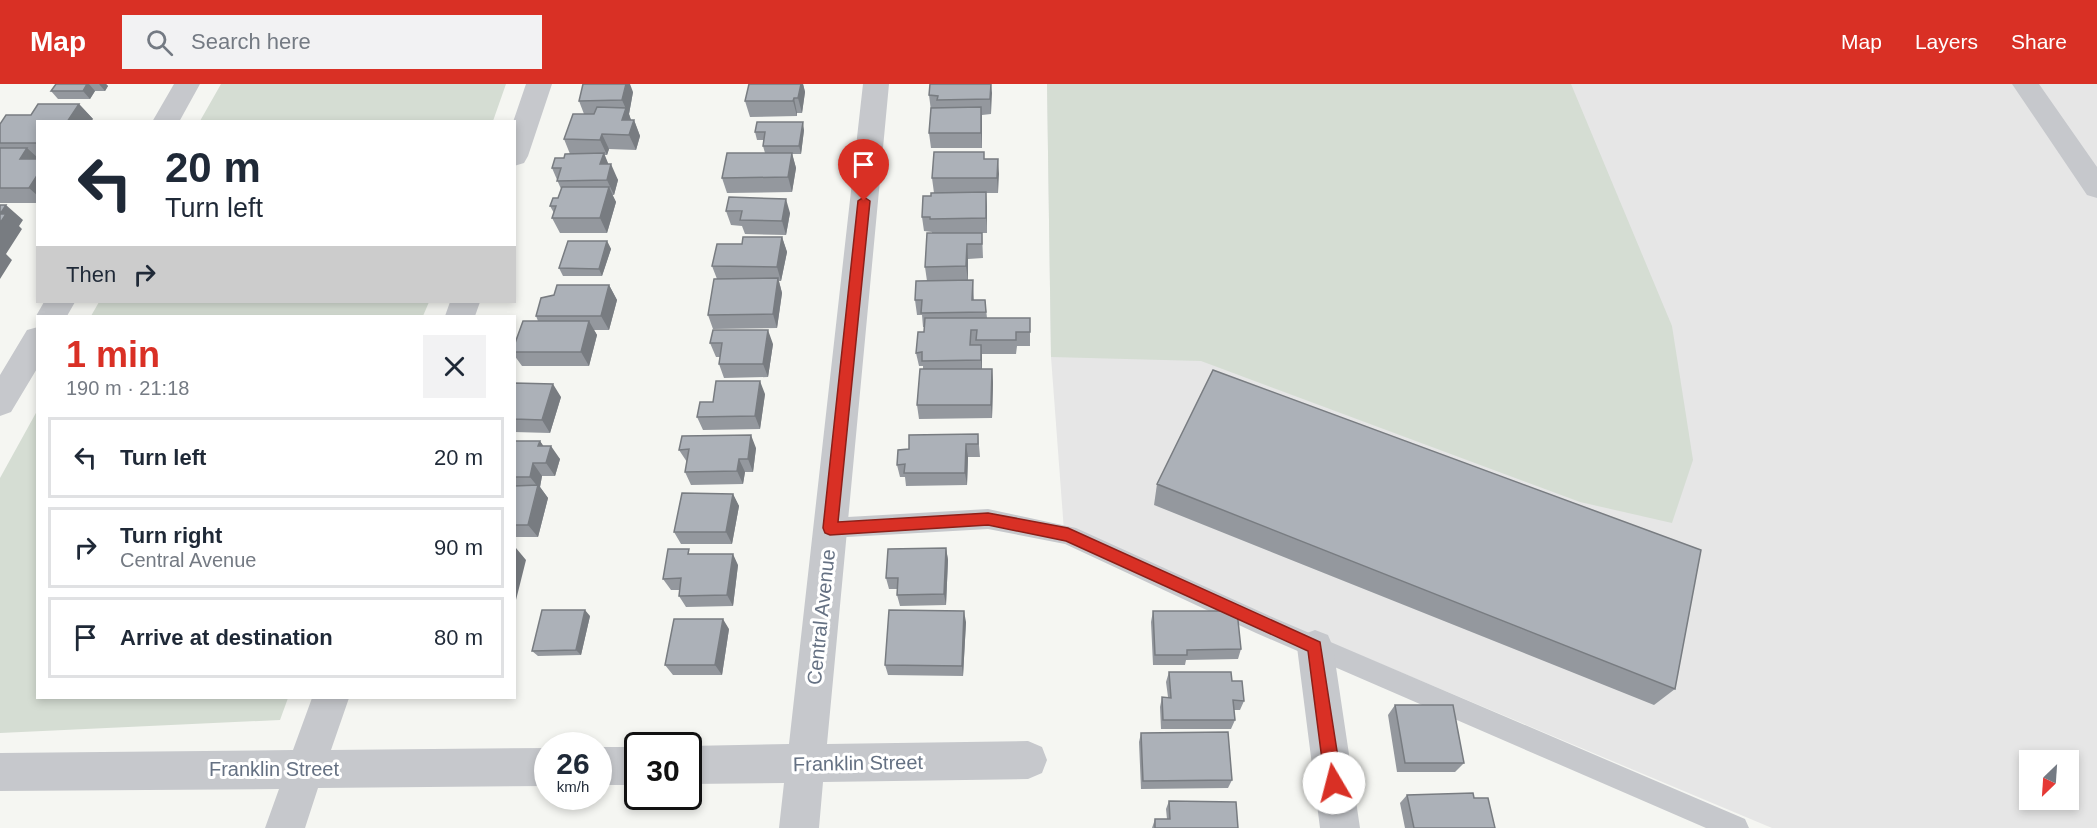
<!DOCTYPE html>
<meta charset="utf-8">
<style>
:root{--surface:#fff;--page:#f2f2f3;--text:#1f2937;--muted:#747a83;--line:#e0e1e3;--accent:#d93025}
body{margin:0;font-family:Helvetica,sans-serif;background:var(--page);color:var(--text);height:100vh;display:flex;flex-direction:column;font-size:22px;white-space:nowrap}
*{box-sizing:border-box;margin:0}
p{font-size:20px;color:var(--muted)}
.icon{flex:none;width:33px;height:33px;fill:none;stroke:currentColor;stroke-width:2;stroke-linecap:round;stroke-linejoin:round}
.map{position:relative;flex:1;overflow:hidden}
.side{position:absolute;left:36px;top:231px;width:480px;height:384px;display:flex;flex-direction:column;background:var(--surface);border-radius:0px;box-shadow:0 3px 9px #0003}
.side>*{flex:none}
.top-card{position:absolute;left:36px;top:36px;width:480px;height:183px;border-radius:0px;box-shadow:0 3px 9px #0003;background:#fff;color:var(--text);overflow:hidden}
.needle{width:39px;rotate:205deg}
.buttons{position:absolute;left:2019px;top:666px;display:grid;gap:12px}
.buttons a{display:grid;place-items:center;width:60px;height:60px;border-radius:0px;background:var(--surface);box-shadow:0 3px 9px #0003;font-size:30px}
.speed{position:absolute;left:534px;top:648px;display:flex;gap:12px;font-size:30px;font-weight:700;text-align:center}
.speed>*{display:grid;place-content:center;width:78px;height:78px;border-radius:50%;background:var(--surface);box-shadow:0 3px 9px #0003;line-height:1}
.speed small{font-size:15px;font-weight:400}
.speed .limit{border:3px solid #111;border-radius:9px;background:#fff;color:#111}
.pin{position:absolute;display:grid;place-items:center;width:51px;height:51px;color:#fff;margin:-62px -26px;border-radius:50% 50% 50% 0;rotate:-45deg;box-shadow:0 0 6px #0007}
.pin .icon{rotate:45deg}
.me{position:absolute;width:66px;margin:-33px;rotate:352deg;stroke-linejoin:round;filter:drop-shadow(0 0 4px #0008)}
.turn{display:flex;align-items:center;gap:21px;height:126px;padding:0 30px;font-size:27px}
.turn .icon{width:78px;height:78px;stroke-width:2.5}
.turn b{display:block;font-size:42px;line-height:51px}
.then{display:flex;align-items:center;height:57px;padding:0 30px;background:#0003;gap:12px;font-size:22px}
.round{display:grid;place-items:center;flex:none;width:63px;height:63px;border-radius:0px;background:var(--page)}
.head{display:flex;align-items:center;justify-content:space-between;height:102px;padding:0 30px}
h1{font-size:36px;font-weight:600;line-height:45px;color:var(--accent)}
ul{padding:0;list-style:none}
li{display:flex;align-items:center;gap:18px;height:81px;margin:0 12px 9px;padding:0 18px;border:3px solid var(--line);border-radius:0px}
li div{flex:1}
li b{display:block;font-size:22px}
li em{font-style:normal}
header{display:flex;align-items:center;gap:36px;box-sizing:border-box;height:84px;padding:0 30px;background:var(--accent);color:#fff}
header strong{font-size:28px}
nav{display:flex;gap:33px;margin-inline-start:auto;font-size:21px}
.search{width:420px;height:54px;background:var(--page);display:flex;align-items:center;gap:15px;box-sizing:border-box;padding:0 21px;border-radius:0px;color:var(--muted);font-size:22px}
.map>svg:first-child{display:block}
.built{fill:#e6e6e6;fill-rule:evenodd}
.green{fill:#d5ddd3}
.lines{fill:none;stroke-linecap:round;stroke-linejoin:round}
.lane{fill:#c6c8cc;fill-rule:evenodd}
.street{fill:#c6c8cc;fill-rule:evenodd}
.wall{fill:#94989e}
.shaded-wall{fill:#787c81}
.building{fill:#acb1b8;stroke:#787c81;stroke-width:1.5}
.route{fill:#d93025;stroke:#8d1f18;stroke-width:1.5}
.labels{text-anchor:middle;stroke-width:6;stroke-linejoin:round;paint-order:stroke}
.street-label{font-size:20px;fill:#657183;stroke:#fff}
</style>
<header>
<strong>Map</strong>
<div class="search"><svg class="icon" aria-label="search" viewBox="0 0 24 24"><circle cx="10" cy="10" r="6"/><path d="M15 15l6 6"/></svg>Search here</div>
<nav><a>Map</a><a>Layers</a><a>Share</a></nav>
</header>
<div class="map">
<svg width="2097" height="744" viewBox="0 0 2097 744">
<rect width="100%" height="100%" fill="#f5f6f2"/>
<path class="built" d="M1047 0H2097V744H1772L1064 447 1051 273ZM2030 676H2068V716H2030Z"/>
<path class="green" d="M221 0H506L493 37H200Z
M1047 0H1571L1672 242 1693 376 1672 439 1580 418 1201 277 1051 273Z
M99 218H429L423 232H91Z
M37 327 38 614H288L280 636 0 649V394Z"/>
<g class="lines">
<path class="lane" d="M988 425 1076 444 1272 533 1745 735 1749 744H1706L1256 549 1065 460 988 445 830 454 822 451 819 444 822 437 830 434Z"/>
<path class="street" d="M174 0H200L179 38H152Z
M526 0H552L528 72 524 79 514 82V38H513Z
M863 0H889L827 660 1028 657 1042 663 1047 676 1042 689 1028 695 823 698 819 744H779L784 699 688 700V662L789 660Z
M2012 0H2039L2097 83V114L2087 111Z
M44 218H75L67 232H38V235L36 232Z
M450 218H480L475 232H445Z
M38 243V283L11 328 0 332V291L27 246Z
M1315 546 1328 551 1333 563 1360 744H1320L1297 563 1302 551Z
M312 614H349L331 666 548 664V702L318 704 305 744H265L279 705 0 707V669L293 666Z
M598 663H638V701H598Z"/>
</g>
<path class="wall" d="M56 0H106L108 2 105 7H95L90 15H58L51 7Z
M749 0H803L805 8 802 29H797V32L750 33 745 17Z
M930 0H991V30L982 31V64H931L929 49 931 27 929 11Z
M633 8 629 30 631 36H634L640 52 636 66 609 65 607 71H604L608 80 618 96 614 111H612L616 118 607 149H560L552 134 554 129 550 122 558 114 561 105 552 84 570 70 564 55 584 30 579 17Z
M79 20 93 35 38 38V119H0V40L31 31Z
M804 46 801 70H792L796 84 792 108 727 109 722 94 765 69 763 62 764 56H757L755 48Z
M985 75H998V109H986L987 149H982L983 174 968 175V196H973L974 216H985L987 234H1030V262H1017L1016 270H982V285H992L993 299 992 334 919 335 917 321 923 285V282H919L916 269 924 248V243H923L922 231H917L915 216 927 197 925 183 932 149V148L924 147 922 133 931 112 934 109 932 94Z
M726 127 790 129 786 151 745 150 742 142 731 141Z
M782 153 787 168 781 197H779L782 209 777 244 713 245 708 231 717 195 712 182 742 160Z
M607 157 611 165 602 192H563L559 184Z
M609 201 617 216 609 246H594L597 251 589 282H522L514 271V262L538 237 536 232Z
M710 259 773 260 768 293 724 294 719 280 720 273H716Z
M514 299 561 313 550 349 514 348Z
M765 310 760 345 703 346 697 333 713 318Z
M978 350 980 373H968L967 401 906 402 905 393H900L897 381 909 365Z
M514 357H540L543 362 560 375 555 392H542L540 403 548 414 538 453H514Z
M756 364 753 388H745L743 400 691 401 685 388 687 378 679 366Z
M1157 400 1675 605 1654 621 1154 421Z
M733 410 739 422 732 460H681L674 448Z
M946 464 948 476 946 521 900 522 897 511V505H889L886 494Z
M692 470 738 481 733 522 686 523 679 512 680 506H671L663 495Z
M1153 527 1241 565 1238 575 1186 576 1185 581H1153L1151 538Z
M590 532 581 571 538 572 532 567Z
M966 538 963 592 888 591 885 581Z
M729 545 722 591H673L665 581Z
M1169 588 1232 597 1244 617 1240 626H1234L1235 636 1231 645H1161L1160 623 1162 613H1168L1166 598Z
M1395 621 1464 679 1455 688H1397L1388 631Z
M1141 649 1232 696 1228 704 1141 705 1139 658Z
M1407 711 1474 714 1495 744H1405L1400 719Z
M1169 717 1238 744H1152L1155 735H1167L1166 725Z"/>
<path class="shaded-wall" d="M87 0H89L95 7 90 15 83 7Z
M99 0H106L108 2 105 7Z
M626 0H630L633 8 629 30 632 39 628 51 622 36 626 25 622 16Z
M801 0H803L805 8 802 29 798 14Z
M991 0 992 9 991 30 990 15Z
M794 14 797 29V32L793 17Z
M79 20 93 35 91 38H67Z
M981 23 982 38V64L981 49Z
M634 36 640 52 636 66 629 51Z
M803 38 804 46 801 70 799 62Z
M602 50 609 65 607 71 600 56Z
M27 64 38 74V86L20 75Z
M604 69 610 84 600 80Z
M792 69 796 84 792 108 788 93Z
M998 75 999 90 998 109 997 94Z
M611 80 618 96 614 111 607 96Z
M38 90V112L29 104Z
M609 103 616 118 607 149 600 134Z
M986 108 987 123V149L986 134Z
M786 115 790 129 786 151 782 137Z
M6 121 23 136 19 142 22 145 6 170 12 176 0 195V130Z
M782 153 787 168 781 197 777 183Z
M607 157 611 165 602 192 599 185Z
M967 160 968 175V197L966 182Z
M778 194 782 209 777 244 773 230Z
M609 201 617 216 609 246 601 232Z
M589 237 597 251 589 282 581 268Z
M768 246 773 260 768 293 763 280Z
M981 261 982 275V290L981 276Z
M992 285 993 299 992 334 991 321Z
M760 297 765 310 760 345 755 332Z
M553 300 561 313 550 349 542 336Z
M751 351 756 364 753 388 748 375Z
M540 357 549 370 551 362 560 375 555 392 546 379 538 362Z
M966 360 968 373 967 401 965 389Z
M739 375 745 388 743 400 737 387Z
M533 379 542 392 540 403 548 414 538 453 528 441 538 403 530 393Z
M733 410 739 422 732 460 726 448Z
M516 464 526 476 515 520 514 468Z
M946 464 948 476 946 521 944 510Z
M733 470 738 481 733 522 727 511Z
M585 526 590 532 581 571 576 566Z
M964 527 966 538 963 592 962 582Z
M723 535 729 545 722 591 715 581Z"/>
<path class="building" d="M56 0H87L83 7H51Z
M583 0H626L622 16 579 17Z
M749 0H801L798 14H794L793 17H745Z
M930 0H991L990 15 937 16 938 12 929 11Z
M38 20H79L67 38H38V59H0V40L6 31H31Z
M597 23 626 24 622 36H634L629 51 602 50 600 56 564 55 573 30H594Z
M981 23V49H929L931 24Z
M757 38H803L799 62H763L765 48H755Z
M0 64H27L20 75H38V90L29 104H0Z
M934 68H984V75H998L997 94H932Z
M604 69 600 80H611L607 96 557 97 561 84H552L555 74H564L565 70Z
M727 69H792L788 93 722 94Z
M562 103H609L600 134H552L556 122H550L553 114H558Z
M986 108V134L930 135V133H922L923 112H931V109Z
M729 113 786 115 782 137 740 136 742 127H726Z
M0 121H6L0 130H6L0 139Z
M927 149H982V160H967L966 182 925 183Z
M743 153H782L777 183 712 182 717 160H742Z
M568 157H607L599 185 559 184Z
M778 194 773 230 708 231 714 195Z
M973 196 972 216H985L986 228 921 229 922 216H915L916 197Z
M557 201H609L601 232H536L541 214 554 211Z
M925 234H1030V248H1016V256H976L977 246H971L970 261H981V276L922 277V268L916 269 918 248H924Z
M523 237H589L581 268H514V262Z
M713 246H768L763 280H719L722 259H710Z
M920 285H992L991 321H917Z
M1213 286 1701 466 1675 605 1157 400Z
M716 297H760L755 332 697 333 700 318H713Z
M514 299 553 300 542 336 514 335Z
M978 350V360H966L965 389H904L905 380 897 381 898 366 909 365V351Z
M751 351 748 375H739L737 387 685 388 689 365 679 366 682 352Z
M514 357H540L538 362H551L546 379H533L530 393H514Z
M538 401 528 441H514V402Z
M682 409 733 410 726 448H674Z
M946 464 944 510 897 511 898 494H886L888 465Z
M668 465H689L688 470H733L727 511 679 512 681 494 663 495Z
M542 526H585L576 566 532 567Z
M889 526 964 527 962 582 885 581Z
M1153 527H1237L1241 565 1187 566V571H1155Z
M674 535H723L715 581H665Z
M1169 588H1231L1232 597H1242L1244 617 1233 616 1235 636H1163L1162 613 1171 614Z
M1395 621H1453L1464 679H1405Z
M1228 648 1232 696 1143 697 1141 649Z
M1473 709 1474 714H1488L1495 744H1414L1407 711Z
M1169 717 1236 718 1238 744H1155V735H1170Z"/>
<path class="route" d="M864 113 870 117 838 438 988 429 1068 444 1320 558 1342 699 1339 704 1334 707 1328 704 1325 699 1308 567 1066 457 988 441 830 451 825 449 823 444 858 117Z"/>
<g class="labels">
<g class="street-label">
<text transform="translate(821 533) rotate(-84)" y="7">Central Avenue</text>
<text transform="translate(858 679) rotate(-1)" y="7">Franklin Street</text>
<text x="274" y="692">Franklin Street</text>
</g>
</g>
</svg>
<div class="buttons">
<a><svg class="needle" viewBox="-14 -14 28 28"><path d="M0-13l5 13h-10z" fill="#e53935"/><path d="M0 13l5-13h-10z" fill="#747a83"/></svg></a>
</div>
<div class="speed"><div>26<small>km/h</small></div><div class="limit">30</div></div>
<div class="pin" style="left:864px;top:117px;background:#d93025"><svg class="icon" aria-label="arrive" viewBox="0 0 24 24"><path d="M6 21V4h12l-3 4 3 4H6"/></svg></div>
<svg class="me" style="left:1334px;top:699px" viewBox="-20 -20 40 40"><circle r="19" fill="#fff"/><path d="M0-13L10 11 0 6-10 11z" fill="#d93025"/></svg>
<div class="top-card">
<div class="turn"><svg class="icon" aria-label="left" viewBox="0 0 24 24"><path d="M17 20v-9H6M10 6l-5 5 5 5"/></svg><div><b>20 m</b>Turn left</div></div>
<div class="then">Then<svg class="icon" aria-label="right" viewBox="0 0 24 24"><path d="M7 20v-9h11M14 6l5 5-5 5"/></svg></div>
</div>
<section class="side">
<div class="head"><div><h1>1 min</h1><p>190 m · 21:18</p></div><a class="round"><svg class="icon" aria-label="close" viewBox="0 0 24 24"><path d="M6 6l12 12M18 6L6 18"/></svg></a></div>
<ul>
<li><svg class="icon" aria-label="left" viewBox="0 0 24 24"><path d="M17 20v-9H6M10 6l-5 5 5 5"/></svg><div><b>Turn left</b></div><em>20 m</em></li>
<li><svg class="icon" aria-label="right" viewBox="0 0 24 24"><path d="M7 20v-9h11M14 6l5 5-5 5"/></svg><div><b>Turn right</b><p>Central Avenue</p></div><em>90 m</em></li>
<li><svg class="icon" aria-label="arrive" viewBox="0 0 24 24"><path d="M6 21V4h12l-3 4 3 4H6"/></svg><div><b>Arrive at destination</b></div><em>80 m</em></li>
</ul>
</section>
</div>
